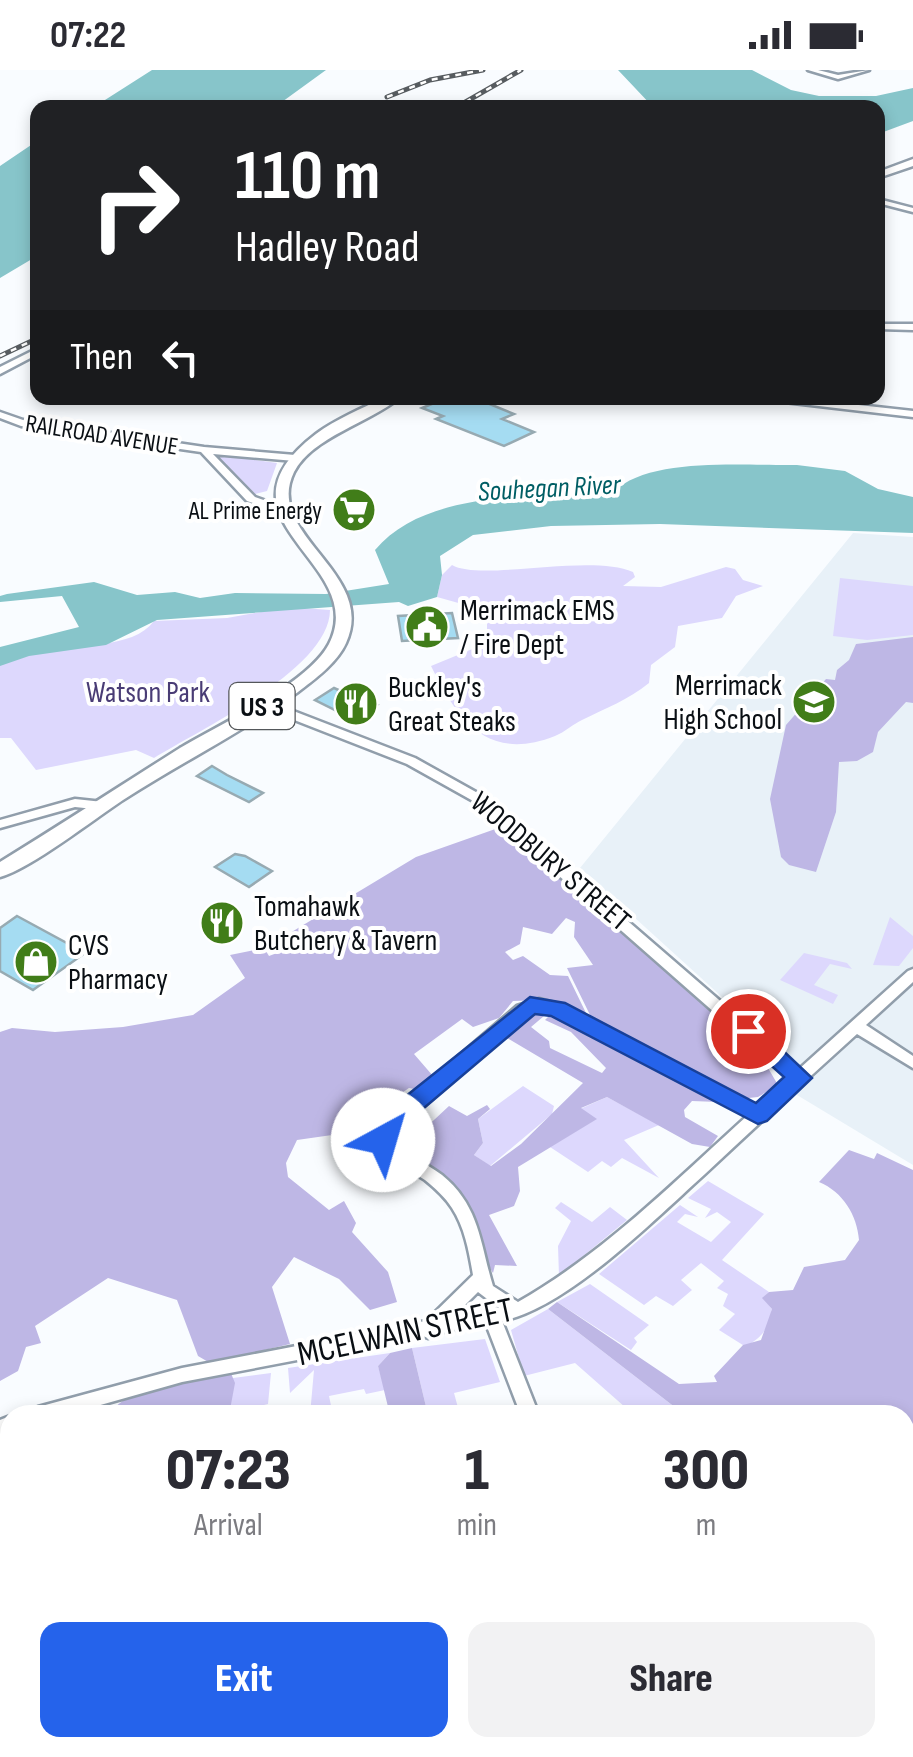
<!DOCTYPE html>
<style>
:root{--surface:#fff;--page:#f2f2f3;--text:#2b2b33;--muted:#7c7c81;--accent:#2563eb}
body{margin:0;font-family:"Sofia Sans Condensed",sans-serif;background:var(--page);color:var(--text);height:100vh;display:flex;flex-direction:column;font-size:38px;white-space:nowrap}
*{box-sizing:border-box;margin:0}
p{font-size:32px;color:var(--muted)}
.icon{flex:none;width:55px;height:55px;fill:none;stroke:currentColor;stroke-width:2;stroke-linecap:round;stroke-linejoin:round}
.map{position:relative;flex:1;overflow:hidden}
.side{position:absolute;left:0px;top:1335px;width:915px;height:352px;display:flex;flex-direction:column;background:var(--surface);border-radius:30px 30px 0 0;box-shadow:0 5px 15px #0003}
.side>*{flex:none}
.top-card{position:absolute;left:30px;top:30px;width:855px;height:305px;border-radius:20px;box-shadow:0 5px 15px #0003;background:#202124;color:#fff;overflow:hidden}
.pin{position:absolute;display:grid;place-items:center;width:85px;height:85px;color:#fff;margin:-42px;border:5px solid #fff;border-radius:50%;box-shadow:0 2px 10px #0007}
.me{position:absolute;width:110px;margin:-55px;rotate:39deg;stroke-linejoin:round;filter:drop-shadow(0 0 8px #0008)}
.turn{display:flex;align-items:center;gap:35px;height:210px;padding:0 40px;font-size:45px}
.turn .icon{width:130px;height:130px;stroke-width:2.5}
.turn b{display:block;font-size:70px;line-height:85px}
.then{display:flex;align-items:center;height:95px;padding:0 40px;background:#0003;gap:20px;font-size:38px}
.eta{display:flex;justify-content:space-evenly;align-items:center;height:170px;text-align:center}
.eta b{font-size:60px;font-weight:800;line-height:70px}
.primary-button{display:flex;gap:20px;margin-top:auto;padding:20px 40px}
.primary-button a{flex:1;height:115px;border-radius:20px;background:var(--accent);color:#fff;font-size:40px;font-weight:800;line-height:115px;text-align:center}
.primary-button a+a{background:var(--page);color:var(--text)}
.status{display:flex;justify-content:space-between;align-items:center;height:70px;padding:0 50px;background:var(--surface);direction:ltr}
.status svg{height:28px;fill:currentColor}
.map>svg:first-child{display:block}
.built{fill:#e8f1f8}
.green{fill:#ddd8fd}
.forest{fill:#beb7e5}
.water{fill:#87c5ca}
.building{fill:#a5dcf2;stroke:#97aab2;stroke-width:2.5}
.lines{fill:none;stroke-linecap:round;stroke-linejoin:round}
.street-casing{stroke:#919eab;stroke-width:5}
.primary-casing{stroke:#919eab;stroke-width:5}
.street{fill:#fff;fill-rule:evenodd}
.primary{fill:#fff;fill-rule:evenodd}
.rail-casing{stroke:#575c60;stroke-width:5}
.rail{stroke:#fff;stroke-width:2.5;stroke-dasharray:6;stroke-linecap:butt}
.route{fill:#2563eb;stroke:#184099;stroke-width:2.5}
.labels{text-anchor:middle;stroke-width:8;stroke-linejoin:round;paint-order:stroke}
.far-street-label{font-size:25px;fill:#0a0f14;stroke:#fff}
.far-poi-label{font-size:25px;fill:#0a0f14;stroke:#fff;text-anchor:end}
.far-water-label{font-size:28px;font-style:italic;fill:#005e64;stroke:#fff}
.shield{fill:#fff;stroke:#54575a;stroke-width:2.5}
.shield-label{font-size:28px;font-weight:bold;fill:#0a0f14}
.poi-label{font-size:30px;fill:#0a0f14;stroke:#fff;text-anchor:start}
.park-label{font-size:30px;fill:#493c75;stroke:#fff}
.street-label{font-size:30px;fill:#0a0f14;stroke:#fff}
.near-street-label{font-size:35px;fill:#0a0f14;stroke:#fff}
</style>
<div class="status"><b>07:22</b><svg viewBox="0 0 49 12"><path d="M0 12V9h3v3zM5 12V6h3v6zM10 12V3h3v9zM15 12V0h3v12zM26 1h20v11H26zM47 4h2v5h-2z"/></svg></div>
<div class="map">
<svg width="913" height="1687" viewBox="0 0 913 1687">
<rect width="100%" height="100%" fill="#f9fcff"/>
<path class="built" d="M853 463 913 467V1095L792 1022 809 1006 580 798Z
M913 1347V1687H107L136 1678H905V1353Z"/>
<path class="green" d="M221 385 277 393 267 421 255 424 216 387Z
M452 495C481 512 589 483 633 502L635 507 623 516 661 517 726 497 735 499 743 510 763 516 736 526 722 548 678 556 675 577 651 595 649 613C628 630 606 638 582 650 573 654 565 662 555 666 487 693 457 649 431 596L487 573V541L437 527 442 505Z
M840 508 913 516V565L867 570 833 566Z
M288 537 330 540C330 599 200 659 154 688L136 680 36 700 11 668H0V592C13 587 26 582 39 580 73 574 133 580 154 551L227 548Z
M890 847 913 866V878L899 896 873 895Z
M804 883 847 893 852 899 830 894 814 915 838 925 833 934 780 910Z
M523 1016 554 1036 552 1044 490 1096 474 1085 483 1073 478 1049Z
M607 1027 659 1055 624 1070 659 1108 622 1088 611 1097 602 1091 588 1102 550 1077 596 1049 580 1039Z
M708 1111 764 1144 722 1190 769 1222 763 1228 772 1239C767 1262 763 1265 746 1277L719 1260 735 1244 723 1236 728 1224 717 1218 724 1211 701 1193 681 1210 692 1220 673 1236 656 1226 644 1235 599 1204 680 1135 698 1147 685 1144 677 1152 711 1172 731 1152 717 1142 705 1148 711 1139 688 1128Z
M561 1132 592 1152 610 1137 627 1150 559 1206 558 1176 571 1151 555 1138Z
M590 1214 649 1255 634 1268 637 1272 631 1280 557 1232Z
M548 1239 685 1345H634L575 1293 524 1306 511 1260Z
M485 1269 500 1312 454 1323 460 1345H428L412 1278Z
M390 1283 378 1296 385 1320 366 1324 364 1319 329 1326 333 1345H310L314 1300 290 1323 288 1298Z
M271 1303 268 1334 252 1338 253 1345H229L233 1308Z
M905 1431 913 1439V1687H839L819 1678H905Z"/>
<path class="forest" d="M913 567V633L906 632 878 662 873 682 857 691 839 692 836 742 816 802 789 795 781 787 770 729 786 655 826 609 835 610 837 600 849 590 856 574Z
M501 757 571 808 761 986 778 1015 758 1027 730 1030 585 953 590 945 567 898 593 895 574 867 575 852 566 848 552 864 523 857 520 874 505 882 513 890 523 886 550 905 568 906 586 943 583 947 542 930 513 931 499 948 473 957 462 949 414 984 433 1006 419 1020 409 1018 381 1037 388 1047C373 1061 365 1059 346 1053L332 1065 297 1070 286 1093 288 1107 329 1140 344 1131 356 1153 352 1162 388 1202 397 1232 370 1240 339 1209 294 1187 272 1217 290 1274 210 1293 198 1286 177 1230 108 1208 35 1256 41 1273 26 1277 18 1301 0 1311V962L12 958 55 962 123 957 193 945 245 908 230 885 264 878 269 886 285 880 280 869 416 787Z
M530 941 544 946 531 957 549 971 550 978 602 1003 606 998 571 962 545 950 554 941 718 1032 692 1031 684 1040 685 1047 718 1066 710 1077 692 1074 607 1027 581 1038 597 1049 518 1097 520 1121 514 1136 489 1145 517 1196 495 1195 493 1203C475 1177 483 1146 454 1117 439 1102 411 1098 405 1077L449 1036 467 1046 487 1035 490 1039 478 1049 483 1073 474 1085 491 1096 521 1074 583 1013 507 968Z
M849 1080 874 1089 877 1083 913 1100V1362L905 1367V1345H685L548 1239 557 1232 679 1314 717 1312 714 1306 743 1275 761 1270 772 1239 762 1228 769 1222 793 1220 804 1197 845 1190 859 1170C857 1145 843 1122 819 1112Z
M412 1278 428 1345H390L378 1296 390 1283Z
M228 1296 235 1313 229 1345H108C133 1313 190 1304 228 1296Z"/>
<path class="water" d="M152 0H326L275 37H94Z
M618 0H752L791 20 819 26H876L913 18V51L878 64V38L653 37Z
M37 71V186L0 208V96Z
M797 395 845 401 878 419 913 427V463L660 454 551 456 473 465 440 486 442 505 437 527 408 536 399 532 157 550 106 575 29 586 0 596V577L79 557 62 526 0 532V526L7 524 94 512 137 525 175 522 200 528 235 523 326 524 389 514 375 480C427 418 539 428 614 422 648 386 747 396 797 395Z"/>
<path class="building" d="M446 328 480 330 514 344 502 349 534 362 504 376 436 349 443 346 422 338Z
M452 543 458 568 402 571 398 546Z
M334 618 359 629 377 635 355 650 315 630Z
M212 696 227 705 263 723 249 732 197 706Z
M235 784 245 786 272 801 249 817 215 797Z
M17 846 85 883 33 920 0 901V858Z"/>
<g class="lines">
<defs>
<path id="street" d="M808 0H818L838 5 869 0 838 9Z
M878 129 913 138V142L878 133Z
M913 254V260L878 259V254Z
M38 278V284L0 304V297Z
M771 328H795L913 341V347L776 331Z
M0 342 23 350 204 377 295 385 300 388 295 391 213 384 255 427 286 438V442L282 443 247 431 201 382 21 356 0 348Z
M265 630 415 688 483 726 799 999 908 901 913 899V912L866 955 913 986V998L857 964C806 1010 755 1057 705 1104 655 1149 567 1238 502 1251L539 1345H521L486 1254 437 1263 428 1268 423 1266 182 1312 65 1345H29L32 1340 38 1337 182 1298 426 1251 473 1205C469 1182 465 1158 452 1138 445 1127 435 1118 425 1110 412 1101 381 1087 376 1071 375 1068 377 1059 377 1056L517 936 539 929 562 935 757 1038 789 1008 475 732 407 694 261 637 259 634ZM539 939 553 942 747 1046C674 1112 604 1183 518 1232L493 1216C480 1174 480 1136 442 1105 425 1092 405 1085 391 1069L393 1058 527 942ZM478 1222 499 1238 454 1246Z
M75 729 103 732 109 736 103 740 75 737 0 758V750Z
M10 1346V1362L0 1366V1350Z
M0 1608C15 1614 10 1631 10 1645 0 1639 0 1622 0 1608Z
M22 1678H44L48 1687H26Z"/>
<path id="primary" d="M913 89V96L878 108V102Z
M383 328H399C371 352 312 367 294 402 263 465 378 503 346 573 337 593 315 609 298 622 243 662 180 693 123 730 94 749 30 799 0 807V792C60 755 120 716 180 678 220 654 308 614 329 574 371 492 202 451 316 364 336 349 361 339 383 328Z"/>
</defs>
<use href="#street" class="street-casing"/>
<use href="#primary" class="primary-casing"/>
<use href="#street" class="street"/>
<use href="#primary" class="primary"/>
<defs>
<path id="rail" d="M387 27 430 10 483 0
M455 38 521 0
M0 286 38 268"/>
</defs>
<use href="#rail" class="rail-casing"/>
<use href="#rail" class="rail"/>
</g>
<path class="route" d="M530 927 565 933 756 1033 784 1007 739 967 735 961 739 955H756L812 1008 767 1051 758 1054 551 946 535 944 398 1060 392 1077H374L370 1070 376 1050Z"/>
<defs>
<symbol id="supermarket-disc" viewBox="-11 -11 22 22"><circle r="9.5" fill="#417d19" stroke="#fff"/><path d="M-6-5.5h2.5l.6 2H6L4.5 2H-2.5L-4.4-4H-6ZM-1.5 3.2a1.3 1.3 0 1 0 .1 0ZM3 3.2a1.3 1.3 0 1 0 .1 0Z" fill="#fff"/></symbol>
<symbol id="civic-disc" viewBox="-11 -11 22 22"><circle r="9.5" fill="#417d19" stroke="#fff"/><path d="M-.6-6.5H3V-4.5H.6V-3L4-1V1h2V6H-6V1h2V-1L-.6-3ZM-1.2 2.5V6h2.4V2.5Z" fill="#fff"/></symbol>
<symbol id="school-disc" viewBox="-11 -11 22 22"><circle r="9.5" fill="#417d19" stroke="#fff"/><path d="M0-5L7-2L0 1L-7-2ZM-4 1L0 2.5L4 1V4Q0 6-4 4Z" fill="#fff"/></symbol>
<symbol id="restaurant-disc" viewBox="-11 -11 22 22"><circle r="9.5" fill="#417d19" stroke="#fff"/><path d="M-5-6h1v4h1v-4h1v4h1v-4h1v5L-1.5 .5V6h-2V.5L-5-1ZM5-6V6H3V1.5H1.5Q1.5-4 5-6Z" fill="#fff"/></symbol>
<symbol id="shop-disc" viewBox="-11 -11 22 22"><circle r="9.5" fill="#417d19" stroke="#fff"/><path d="M-5-2.5h2.3a2.7 3.5 0 0 1 5.4 0H5L5.5 6h-11ZM-1.5-2.5h3a1.5 2.3 0 0 0-3 0Z" fill="#fff"/></symbol>
</defs>
<g fill-rule="evenodd">
<use href="#supermarket-disc" x="329" y="415" width="50" height="50"/>
<use href="#civic-disc" x="402" y="532" width="50" height="50"/>
<use href="#school-disc" x="789" y="607" width="50" height="50"/>
<use href="#restaurant-disc" x="331" y="609" width="50" height="50"/>
<use href="#restaurant-disc" x="197" y="828" width="50" height="50"/>
<use href="#shop-disc" x="11" y="867" width="50" height="50"/>
</g>
<g class="labels">
<g class="far-street-label">
<text transform="translate(102 364) rotate(9)" y="9">RAILROAD AVENUE</text>
</g>
<g class="far-poi-label">
<text x="322" y="449">AL Prime Energy</text>
</g>
<g class="far-water-label">
<text transform="translate(549 417) rotate(-3)" y="10">Souhegan River</text>
</g>
<rect class="shield" x="229.5" y="613" width="65" height="46" rx="8"/>
<g class="shield-label">
<text x="262" y="646">US 3</text>
</g>
<g class="poi-label">
<text x="460" y="550">Merrimack EMS<tspan x="460" dy="34">/ Fire Dept</tspan></text>
<text x="782" y="625" text-anchor="end">Merrimack<tspan x="782" dy="34">High School</tspan></text>
<text x="388" y="627">Buckley's<tspan x="388" dy="34">Great Steaks</tspan></text>
<text x="254" y="846">Tomahawk<tspan x="254" dy="34">Butchery &amp; Tavern</tspan></text>
<text x="68" y="885">CVS<tspan x="68" dy="34">Pharmacy</tspan></text>
</g>
<g class="park-label">
<text x="148" y="632">Watson Park</text>
</g>
<g class="street-label">
<text transform="translate(551 791) rotate(40)" y="10">WOODBURY STREET</text>
</g>
<g class="near-street-label">
<text transform="translate(405 1261) rotate(-12)" y="12">MCELWAIN STREET</text>
</g>
</g>
</svg>
<div class="pin" style="left:748px;top:961px;background:#d93025"><svg class="icon" aria-label="arrive" viewBox="0 0 24 24"><path d="M6 21V4h12l-3 4 3 4H6"/></svg></div>
<svg class="me" style="left:383px;top:1070px" viewBox="-20 -20 40 40"><circle r="19" fill="#fff"/><path d="M0-13L10 11 0 6-10 11z" fill="#2563eb"/></svg>
<div class="top-card">
<div class="turn"><svg class="icon" aria-label="right" viewBox="0 0 24 24"><path d="M7 20v-9h11M14 6l5 5-5 5"/></svg><div><b>110 m</b>Hadley Road</div></div>
<div class="then">Then<svg class="icon" aria-label="left" viewBox="0 0 24 24"><path d="M17 20v-9H6M10 6l-5 5 5 5"/></svg></div>
</div>
<section class="side">
<div class="eta">
<div><b>07:23</b><p>Arrival</p></div>
<div><b>1</b><p>min</p></div>
<div><b>300</b><p>m</p></div>
</div>
<div class="primary-button"><a>Exit</a><a>Share</a></div>
</section>
</div>
